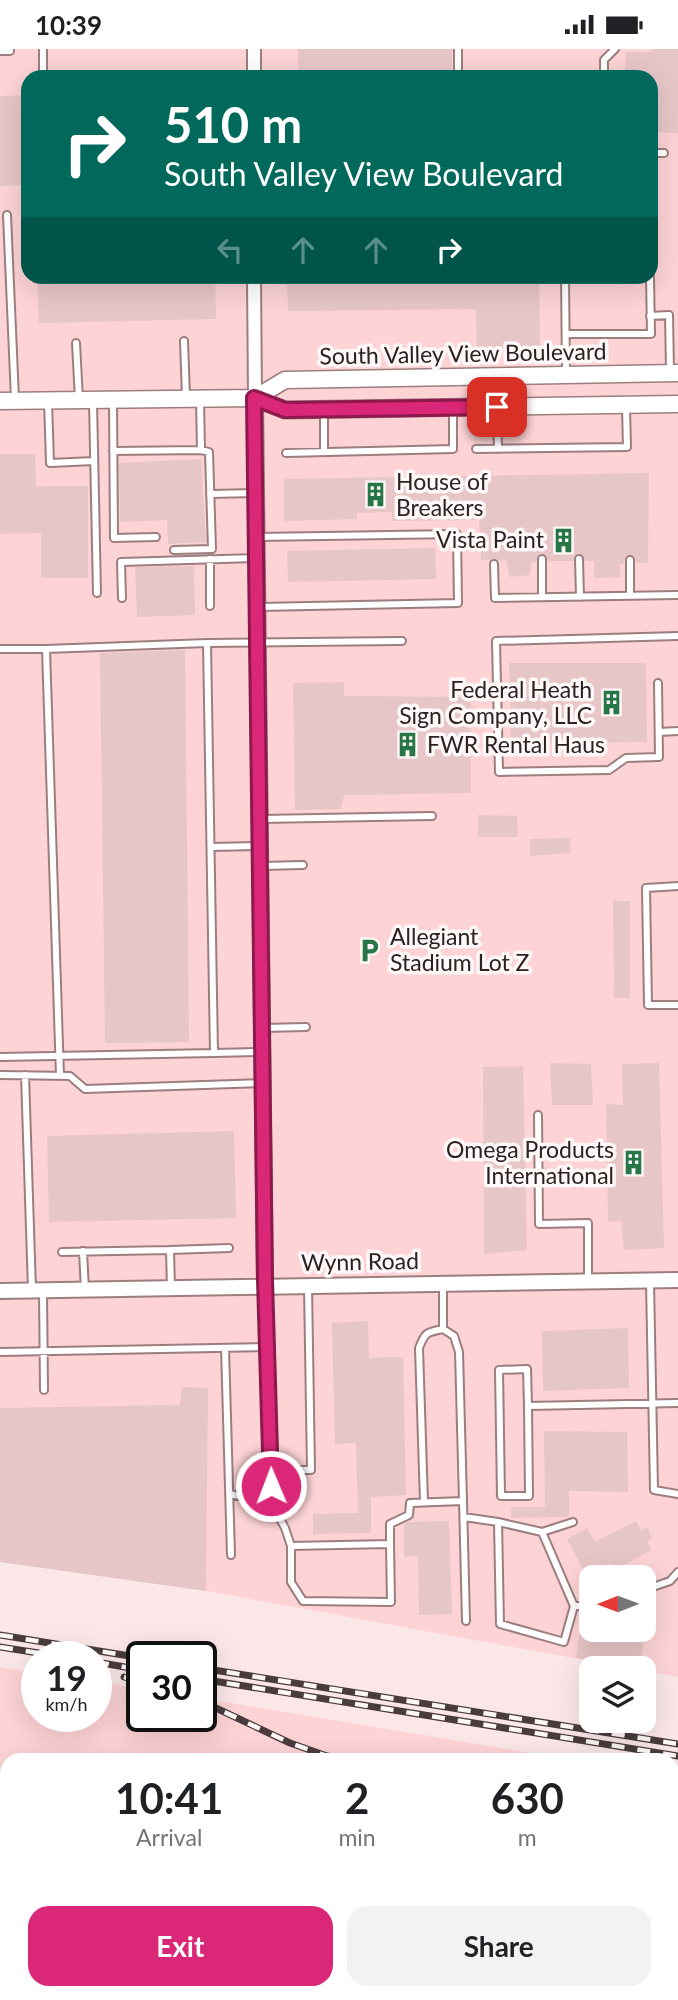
<!DOCTYPE html>
<style>
:root{--surface:#fff;--page:#f2f2f2;--text:#202124;--muted:#757577;--accent:#db2777}
body{margin:0;font-family:Lato,sans-serif;background:var(--page);color:var(--text);height:100vh;display:flex;flex-direction:column;font-size:26px;white-space:nowrap}
*{box-sizing:border-box;margin:0}
p{font-size:23px;color:var(--muted)}
.icon{flex:none;width:38px;height:38px;fill:none;stroke:currentColor;stroke-width:2;stroke-linecap:round;stroke-linejoin:round}
.map{position:relative;flex:1;overflow:hidden}
.drawer{position:absolute;left:0px;top:1704px;width:679px;height:247px;display:flex;flex-direction:column;background:var(--surface);border-radius:21px 21px 0 0;box-shadow:0 7px 28px #0002}
.drawer>*{flex:none}
.top-card{position:absolute;left:21px;top:21px;width:637px;height:214px;border-radius:21px;box-shadow:0 7px 28px #0002;background:#00695c;color:#fff;overflow:hidden}
.needle{width:46px;rotate:269deg}
.tools{position:absolute;left:579px;top:1516px;display:grid;gap:14px}
.tools a{display:grid;place-items:center;width:77px;height:77px;border-radius:14px;background:var(--surface);box-shadow:0 7px 28px #0002;font-size:35px}
.speed{position:absolute;left:21px;top:1592px;display:flex;gap:14px;font-size:35px;font-weight:700;text-align:center}
.speed>*{display:grid;place-content:center;width:91px;height:91px;border-radius:50%;background:var(--surface);box-shadow:0 7px 28px #0002;line-height:1}
.speed small{font-size:18px;font-weight:400}
.speed .limit{border:4px solid #111;border-radius:10px;background:#fff;color:#111}
.pin{position:absolute;display:grid;place-items:center;width:60px;height:60px;color:#fff;margin:-30px;border-radius:14px;box-shadow:0 4px 10px #0006}
.me{position:absolute;width:77px;margin:-38px;rotate:359deg;stroke-linejoin:round;filter:drop-shadow(0 0 5px #0008)}
.turn{display:flex;align-items:center;gap:24px;height:147px;padding:0 28px;font-size:32px}
.turn .icon{width:91px;height:91px;stroke-width:2.5}
.turn b{display:block;font-size:49px;line-height:60px}
.lanes{display:flex;align-items:center;height:66px;padding:0 28px;background:#0003;justify-content:center;gap:35px;direction:ltr}
.lanes .off{opacity:.35}
.eta{display:flex;justify-content:space-evenly;align-items:center;height:119px;text-align:center}
.eta b{font-size:42px;font-weight:700;line-height:49px}
.cta{display:flex;gap:14px;margin-top:auto;padding:14px 28px}
.cta a{flex:1;height:80px;border-radius:21px;background:var(--accent);color:#fff;font-size:28px;font-weight:700;line-height:80px;text-align:center}
.cta a+a{background:var(--page);color:var(--text)}
.status{display:flex;justify-content:space-between;align-items:center;height:49px;padding:0 35px;background:var(--surface);direction:ltr}
.status svg{height:19px;fill:currentColor}
.map>svg:first-child{display:block}
.built{fill:#fdd3d5;fill-rule:evenodd}
.building{fill:#e7c6c7}
.lines{fill:none;stroke-linecap:round;stroke-linejoin:round}
.service-casing{stroke:#9c7e7f;stroke-width:10}
.minor-casing{stroke:#9c7e7f;stroke-width:16}
.tertiary-casing{stroke:#9c7e7f;stroke-width:18}
.secondary-casing{stroke:#9c7e7f;stroke-width:19}
.service{stroke:#fff;stroke-width:6}
.minor{stroke:#fff;stroke-width:12}
.tertiary{stroke:#fff;stroke-width:14}
.secondary{stroke:#fff;stroke-width:16}
.rail-casing{stroke:#4a3c3c;stroke-width:7}
.rail{stroke:#fff8f8;stroke-width:4.5;stroke-dasharray:13;stroke-linecap:butt}
.route-casing{stroke:#8e194d;stroke-width:18}
.route{stroke:#db2777;stroke-width:12}
.labels{text-anchor:middle;stroke-width:7;stroke-linejoin:round;paint-order:stroke}
.street-label{font-size:23px;fill:#2d2121;stroke:#fff8f8}
.poi-label{font-size:23px;fill:#2d2121;stroke:#fff8f8;text-anchor:start}
</style>
<div class="status"><b>10:39</b><svg viewBox="0 0 49 12"><path d="M0 12V9h3v3zM5 12V6h3v6zM10 12V3h3v9zM15 12V0h3v12zM26 1h20v11H26zM47 4h2v5h-2z"/></svg></div>
<div class="map">
<svg width="678" height="1951" viewBox="0 0 678 1951">
<rect width="100%" height="100%" fill="#fbe7e7"/>
<path class="built" d="M0 0H678V1628L644 1622V1619H628L206 1542 0 1512ZM28 28H651V228H28ZM592 1528H644V1580H592Z
M0 1618 37 1624V1668H96V1633L142 1639V1668H201V1649L573 1711 7 1712V1944H672V1728L678 1729V1951H0Z"/>
<path class="building" d="M298 0H452V28H298Z
M652 0H678V84L651 83V28H625L626 3H652Z
M28 46V136L0 137V47Z
M37 228H215L216 270 39 274Z
M287 228H539L540 299 477 301 476 260 288 262Z
M0 405H35L36 437H88V529H41V484L0 485Z
M201 410 206 493 168 495 167 471 120 473 119 414Z
M649 424 648 514H636L635 508 628 506 625 509 624 515H620V528L594 529V512H585L581 505 575 506 573 512H548L547 507 541 504 537 507 536 513H531L530 526 510 528 506 511H481L479 471 392 472V463L357 464V470L284 472V430Z
M435 499 436 530 288 533 287 502Z
M194 517 195 566 137 568 135 518Z
M185 601 189 993 105 994 100 604Z
M509 614H646L647 693 511 694Z
M344 633V647L471 648V744L344 746 341 760 295 761 293 634Z
M478 766 517 767 518 788H478Z
M570 789 571 804 530 807V790Z
M613 852H630V949H614Z
M550 1014 591 1015 593 1056H552Z
M659 1014 664 1199 624 1201 621 1172 608 1173 606 1055 623 1056 622 1015Z
M523 1017 527 1201 484 1205 483 1018Z
M234 1082 236 1169 49 1173 47 1087Z
M368 1272 369 1309 403 1308 406 1446 371 1448V1484L313 1485V1465L358 1464 356 1394 335 1395 332 1274Z
M628 1279 629 1339 543 1342 542 1282Z
M182 1338 208 1339 206 1542 0 1513V1359L180 1356Z
M544 1382 627 1383 628 1443 569 1442V1468L511 1469V1458H545Z
M449 1472 452 1565 419 1566 418 1507 404 1508V1475L407 1473Z
M636 1472 641 1481 647 1478 652 1489 647 1492 652 1501 614 1521 611 1514 587 1527 567 1490 587 1479 595 1493Z
M580 1583 644 1592 640 1618 576 1609Z"/>
<g class="lines">
<defs>
<path id="service" d="M458 0V28
M0 2H10V0
M43 28V0
M604 28V11L615 0
M651 104H664
M7 166 15 350
M565 228 566 324
M650 267 669 266 670 322
M566 285H651L650 228
M184 292 186 348
M76 294 79 351
M113 351 114 489 156 488
M48 352 50 414 94 412
M93 353 97 544
M497 360 498 400
M324 363V403
M476 400 627 398 626 358
M113 402 201 401 200 351
M286 404 453 400V361
M210 445 255 444
M257 488 457 485 458 554 259 558
M174 501 212 500 209 403 201 401
M210 510V557
M542 510V548
M579 510 580 548
M630 511V547
M494 515 495 549 678 546
M122 549 121 513 256 509
M207 594 402 592
M0 600H46L60 1027
M46 600 207 594 214 1004 261 1003
M658 634 659 708 626 709 609 721 499 723 496 592 678 587
M659 683 678 682
M261 770 432 767
M211 798 260 797
M262 817 303 816
M678 837 646 839 648 956H678
M263 979 306 978
M0 1008 214 1004
M0 1026 70 1027 85 1040 263 1034
M25 1026 32 1241
M538 1066 539 1175 588 1174V1231
M170 1201 229 1199
M83 1202 85 1241
M62 1203 170 1201 171 1239
M650 1233 654 1441 678 1445
M443 1235V1280
M43 1243 44 1341
M225 1299 231 1506
M0 1303 267 1298
M528 1357 527 1320 499 1321 501 1447H529L528 1357 678 1354
M270 1421H311L308 1237
M229 1445 271 1453 285 1479 291 1497V1533L303 1552 391 1553 390 1495 291 1497
M424 1453 419 1299C425 1283 427 1283 443 1280L454 1287 459 1303 463 1452
M464 1468 498 1473 542 1483 574 1557 564 1593 500 1575 498 1473
M542 1483 573 1473
M390 1495V1475L409 1466 410 1454 463 1452 466 1572
M644 1541 670 1532 678 1523
M574 1557H592
M159 1944V1951
M303 1944V1951
M577 1944V1951"/>
<path id="minor" d="M254 0V28
M254 228 255 349
M265 1238 271 1453"/>
<path id="tertiary" d="M255 349 265 1238
M0 1242 678 1231"/>
<path id="secondary" d="M255 349 285 331 678 324
M0 352 255 349 285 361 678 355"/>
</defs>
<use href="#service" class="service-casing"/>
<use href="#minor" class="minor-casing"/>
<use href="#tertiary" class="tertiary-casing"/>
<use href="#secondary" class="secondary-casing"/>
<use href="#service" class="service"/>
<use href="#minor" class="minor"/>
<use href="#tertiary" class="tertiary"/>
<use href="#secondary" class="secondary"/>
<defs>
<path id="rail" d="M0 1586 142 1609
M0 1598 64 1608
M96 1613 142 1621
M201 1619 678 1695
M124 1628 142 1633
M201 1630 678 1707
M201 1652 290 1694 327 1707 346 1712
M672 1765 678 1766
M672 1885 678 1898"/>
</defs>
<use href="#rail" class="rail-casing"/>
<use href="#rail" class="rail"/>
</g>
<g class="lines">
<defs>
<path id="route" d="M271 1437 265 1231 254 349 285 361 497 358"/>
</defs>
<use href="#route" class="route-casing"/>
<use href="#route" class="route"/>
</g>
<defs>
<symbol id="building-bare" viewBox="-9 -9 18 18"><path d="M-4-6H4V6H1V3H-1V6H-4ZM-2.5-4.3h1.7v1.8h-1.7ZM.8-4.3h1.7v1.8H.8ZM-2.5-1h1.7V.8h-1.7ZM.8-1h1.7V.8H.8Z" fill="#267647" stroke="#fff8f8" stroke-width="2.5" paint-order="stroke"/></symbol>
<symbol id="parking-bare" viewBox="-9 -9 18 18"><path d="M-3.5-5.5H1a3.5 3.5 0 0 1 0 7H-1V5.5H-3.5ZM-1-3.4V-.6H.8a1.4 1.4 0 0 0 0-2.8Z" fill="#267647" stroke="#fff8f8" stroke-width="2.5" paint-order="stroke"/></symbol>
</defs>
<g fill-rule="evenodd">
<use href="#building-bare" x="358" y="428" width="35" height="35"/>
<use href="#building-bare" x="546" y="474" width="35" height="35"/>
<use href="#building-bare" x="594" y="636" width="35" height="35"/>
<use href="#building-bare" x="390" y="678" width="35" height="35"/>
<use href="#parking-bare" x="352" y="884" width="35" height="35"/>
<use href="#building-bare" x="616" y="1096" width="35" height="35"/>
</g>
<g class="labels">
<g class="street-label">
<text transform="translate(463 305) rotate(-1)" y="8">South Valley View Boulevard</text>
<text transform="translate(360 1213) rotate(-1)" y="8">Wynn Road</text>
</g>
<g class="poi-label">
<text x="396" y="441">House of<tspan x="396" dy="26">Breakers</tspan></text>
<text x="544" y="499" text-anchor="end">Vista Paint</text>
<text x="592" y="649" text-anchor="end">Federal Heath<tspan x="592" dy="26">Sign Company, LLC</tspan></text>
<text x="427" y="704">FWR Rental Haus</text>
<text x="390" y="896">Allegiant<tspan x="390" dy="26">Stadium Lot Z</tspan></text>
<text x="614" y="1109" text-anchor="end">Omega Products<tspan x="614" dy="26">International</tspan></text>
</g>
</g>
</svg>
<div class="tools">
<a><svg class="needle" viewBox="-14 -14 28 28"><path d="M0-13l5 13h-10z" fill="#e53935"/><path d="M0 13l5-13h-10z" fill="#757577"/></svg></a>
<a><svg class="icon" aria-label="layers" viewBox="0 0 24 24"><path d="M12 4l9 5-9 5-9-5zM3 14l9 5 9-5"/></svg></a>
</div>
<div class="speed"><div>19<small>km/h</small></div><div class="limit">30</div></div>
<div class="pin" style="left:497px;top:358px;background:#d93025"><svg class="icon" aria-label="arrive" viewBox="0 0 24 24"><path d="M6 21V4h12l-3 4 3 4H6"/></svg></div>
<svg class="me" style="left:271px;top:1437px" viewBox="-20 -20 40 40"><circle r="17" fill="#db2777" stroke="#fff" stroke-width="3"/><path d="M0-11L8 9 0 5-8 9z" fill="#fff"/></svg>
<div class="top-card">
<div class="turn"><svg class="icon" aria-label="right" viewBox="0 0 24 24"><path d="M7 20v-9h11M14 6l5 5-5 5"/></svg><div><b>510 m</b>South Valley View Boulevard</div></div>
<div class="lanes"><svg class="icon off" aria-label="left" viewBox="0 0 24 24"><path d="M17 20v-9H6M10 6l-5 5 5 5"/></svg><svg class="icon off" aria-label="ahead" viewBox="0 0 24 24"><path d="M12 20V5M6 11l6-6 6 6"/></svg><svg class="icon off" aria-label="ahead" viewBox="0 0 24 24"><path d="M12 20V5M6 11l6-6 6 6"/></svg><svg class="icon" aria-label="right" viewBox="0 0 24 24"><path d="M7 20v-9h11M14 6l5 5-5 5"/></svg></div>
</div>
<section class="drawer">
<div class="eta">
<div><b>10:41</b><p>Arrival</p></div>
<div><b>2</b><p>min</p></div>
<div><b>630</b><p>m</p></div>
</div>
<div class="cta"><a>Exit</a><a>Share</a></div>
</section>
</div>
